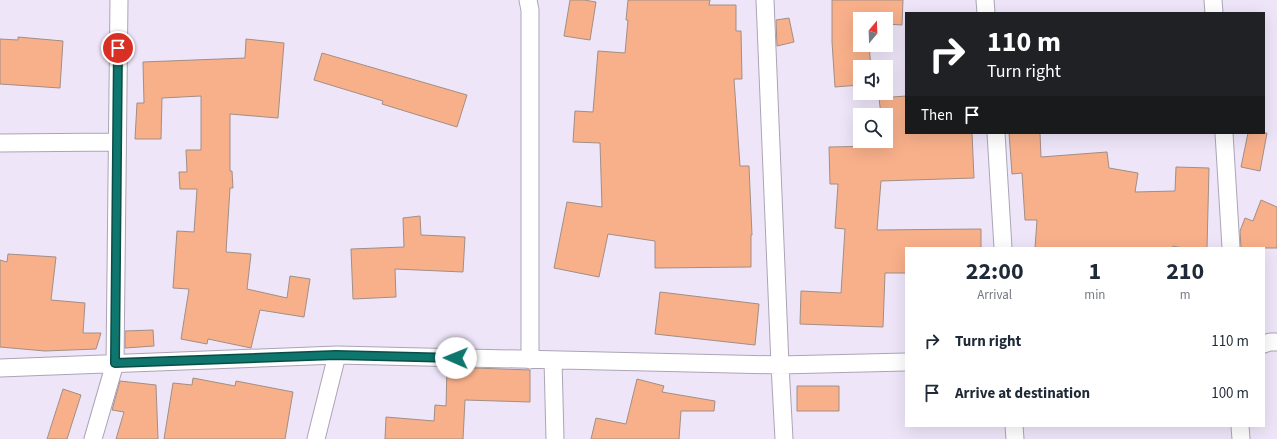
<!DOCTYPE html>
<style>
:root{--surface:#fff;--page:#f6f6f7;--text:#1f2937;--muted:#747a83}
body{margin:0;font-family:"Source Sans 3",sans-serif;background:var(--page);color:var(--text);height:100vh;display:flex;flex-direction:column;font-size:15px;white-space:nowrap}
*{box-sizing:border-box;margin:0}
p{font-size:13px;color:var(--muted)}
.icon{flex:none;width:22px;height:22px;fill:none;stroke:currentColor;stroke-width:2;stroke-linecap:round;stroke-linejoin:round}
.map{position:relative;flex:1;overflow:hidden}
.sheet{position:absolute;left:905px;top:247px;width:360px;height:180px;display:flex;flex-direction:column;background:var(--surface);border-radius:0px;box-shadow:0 4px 16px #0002}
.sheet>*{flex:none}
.top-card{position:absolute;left:905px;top:12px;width:360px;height:122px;border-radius:0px;box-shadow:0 4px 16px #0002;background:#202124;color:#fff;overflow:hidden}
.needle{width:26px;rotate:19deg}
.buttons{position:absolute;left:853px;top:12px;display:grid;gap:8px}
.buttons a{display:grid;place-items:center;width:40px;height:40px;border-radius:0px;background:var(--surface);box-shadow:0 4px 16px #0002;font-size:20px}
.pin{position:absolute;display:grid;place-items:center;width:34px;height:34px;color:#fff;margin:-17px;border:2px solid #fff;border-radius:50%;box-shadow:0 1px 4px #0007}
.me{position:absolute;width:44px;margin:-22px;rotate:271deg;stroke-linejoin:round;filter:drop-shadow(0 0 3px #0008)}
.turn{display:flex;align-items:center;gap:14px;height:84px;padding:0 16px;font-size:18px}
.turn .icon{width:52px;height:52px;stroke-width:2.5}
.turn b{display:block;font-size:28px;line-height:34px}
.then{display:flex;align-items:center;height:38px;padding:0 16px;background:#0003;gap:8px;font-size:15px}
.eta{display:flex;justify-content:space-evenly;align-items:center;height:68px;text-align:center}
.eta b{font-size:24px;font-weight:700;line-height:28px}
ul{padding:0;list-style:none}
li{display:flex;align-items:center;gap:12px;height:52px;padding:0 16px}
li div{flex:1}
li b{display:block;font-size:15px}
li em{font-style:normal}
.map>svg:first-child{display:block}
.building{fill:#f8b08a;stroke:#a28e84}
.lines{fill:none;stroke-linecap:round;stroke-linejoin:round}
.street-casing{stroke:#aca4b6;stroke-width:19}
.street{stroke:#fff;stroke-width:17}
.route-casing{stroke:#0a4d48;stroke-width:10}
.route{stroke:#0f766e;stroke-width:7}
</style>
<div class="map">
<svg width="1277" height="439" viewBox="0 0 1277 439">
<rect width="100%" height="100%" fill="#eee5f9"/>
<path class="building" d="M570 0H584L596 2 590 40 564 36Z
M628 0H710L709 5H736V31H741L742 79H734L740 166H749L752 235H751V267L655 268V241L608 234 599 277 554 268 567 202 602 207 600 143 573 142 575 111 593 112 598 51 625 53 628 20H626Z
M832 0H903L902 25 886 24V19H860V45H869L871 67H860V85L835 87 832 42Z
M789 18 794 42 777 46 776 20Z
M18 37 63 41 60 88 0 84V39L18 40Z
M246 39 284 43 278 118 230 114V171H232L233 188H230L226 252 251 254 247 289 287 298 290 276 310 279 304 317 260 310 251 348 208 339 207 344 181 339 189 289 173 288 177 231 194 232 197 189H180L179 172H187L186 150H201V96L162 98 161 139H135L137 103H144L143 62 245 58Z
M322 53 467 95 457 127 382 104 383 101 314 80Z
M906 96V133H972L974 178 881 181 877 230 981 229V248H906V273H885L883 327 800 324 801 291 841 293 845 229 835 228 838 184H830L829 147 883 146V141H886V115H881L879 98Z
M1009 133H1040L1041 157 1107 152 1109 168 1138 173 1135 192 1175 191 1176 167 1209 168 1207 248H1182L1173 246 1172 248H1035L1037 220H1025L1022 173 1012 174Z
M1248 133H1267L1260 171 1241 167Z
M1261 200 1277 207V248H1241L1240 231 1245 218 1253 221Z
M420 216 421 235 465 237 463 272 395 269 396 297 353 299 351 249 404 247 403 218Z
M8 254 56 257 51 300 85 303 83 333H101L96 349 45 351 0 347V260L7 262Z
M660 292 759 304 755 345 655 334Z
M153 330 154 346 125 348V331Z
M447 367 530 370V402L465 400 463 439H385L386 417 434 421 435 405 446 406Z
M193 378 235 386 236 381 293 392 285 439H164L173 383 192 385Z
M637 379 664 386 662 392 715 401 714 411H681L679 439H591L596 418 626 424Z
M120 381 156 385 158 439H116L124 412 112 410Z
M797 386H839V411H797Z
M63 389 81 395 67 439H47Z"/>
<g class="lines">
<defs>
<path id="street" d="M528 0 530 10V360
M765 0 780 365 784 439
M985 0 986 13
M1213 0 1214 13
M996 133 1003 248
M1224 133 1231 248
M0 143 117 142
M1264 344 1270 342H1277
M553 360 555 439
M0 368 337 355 780 365 906 362
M1014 426 1015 439
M1240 426 1241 439
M93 439 115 363 119 0
M316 439 337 355"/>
</defs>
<use href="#street" class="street-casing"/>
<use href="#street" class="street"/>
</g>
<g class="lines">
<defs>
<path id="route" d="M118 48 115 363 336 355 456 358"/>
</defs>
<use href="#route" class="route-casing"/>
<use href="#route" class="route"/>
</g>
</svg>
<div class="buttons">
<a><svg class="needle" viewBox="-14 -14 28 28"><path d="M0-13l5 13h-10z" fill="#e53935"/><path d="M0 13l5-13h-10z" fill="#747a83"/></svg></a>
<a><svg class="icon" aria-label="sound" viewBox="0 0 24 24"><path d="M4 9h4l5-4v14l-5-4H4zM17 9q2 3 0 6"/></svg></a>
<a><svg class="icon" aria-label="search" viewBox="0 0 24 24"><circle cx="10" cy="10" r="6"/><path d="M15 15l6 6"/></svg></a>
</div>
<div class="pin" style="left:118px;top:48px;background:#d93025"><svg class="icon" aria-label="arrive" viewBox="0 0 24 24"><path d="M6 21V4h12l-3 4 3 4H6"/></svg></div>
<svg class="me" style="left:456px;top:358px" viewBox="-20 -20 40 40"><circle r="19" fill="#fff"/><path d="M0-13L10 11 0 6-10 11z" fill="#0f766e"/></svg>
<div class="top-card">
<div class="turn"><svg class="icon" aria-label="right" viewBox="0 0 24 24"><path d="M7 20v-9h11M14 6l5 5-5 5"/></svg><div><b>110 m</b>Turn right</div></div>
<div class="then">Then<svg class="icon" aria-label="arrive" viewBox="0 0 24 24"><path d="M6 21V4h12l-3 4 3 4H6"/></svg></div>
</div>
<section class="sheet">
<div class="eta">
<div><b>22:00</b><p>Arrival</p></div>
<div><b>1</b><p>min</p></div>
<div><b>210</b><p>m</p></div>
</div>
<ul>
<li><svg class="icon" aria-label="right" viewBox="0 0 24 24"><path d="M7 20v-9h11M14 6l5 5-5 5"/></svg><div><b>Turn right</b></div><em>110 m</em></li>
<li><svg class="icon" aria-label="arrive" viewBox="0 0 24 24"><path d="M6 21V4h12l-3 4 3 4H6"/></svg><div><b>Arrive at destination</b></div><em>100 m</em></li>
</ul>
</section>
</div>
